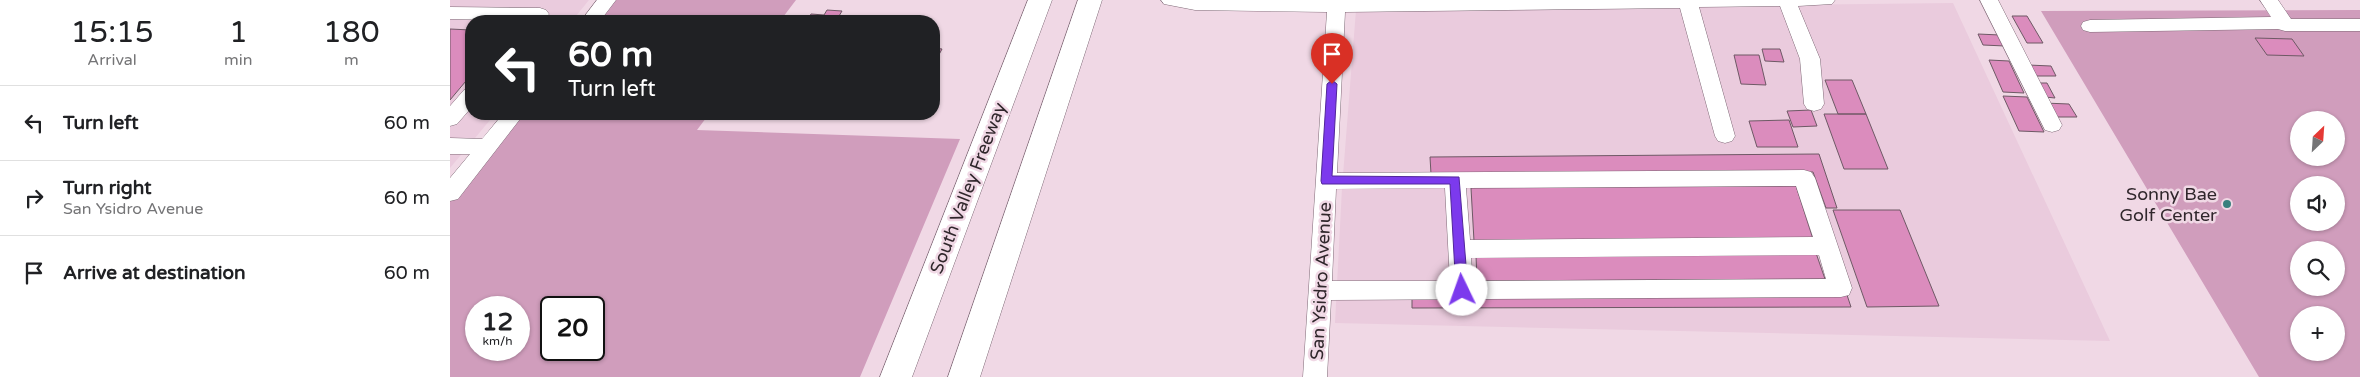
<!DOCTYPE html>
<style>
:root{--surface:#fff;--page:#f2f2f2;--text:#202124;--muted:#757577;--line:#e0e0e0}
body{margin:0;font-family:"Varela Round",sans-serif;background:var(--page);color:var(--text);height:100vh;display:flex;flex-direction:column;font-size:19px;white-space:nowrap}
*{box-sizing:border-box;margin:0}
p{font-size:16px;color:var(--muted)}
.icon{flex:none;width:28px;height:28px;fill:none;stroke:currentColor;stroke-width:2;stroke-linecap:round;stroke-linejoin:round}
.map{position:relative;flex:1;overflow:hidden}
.side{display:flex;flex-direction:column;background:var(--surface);width:450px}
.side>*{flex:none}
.banner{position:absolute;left:15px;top:15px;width:475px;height:105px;border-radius:20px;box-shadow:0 1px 4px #0004;background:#202124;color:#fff;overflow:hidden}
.needle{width:32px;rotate:25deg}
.buttons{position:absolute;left:1840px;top:111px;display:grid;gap:10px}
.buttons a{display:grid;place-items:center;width:55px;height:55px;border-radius:50%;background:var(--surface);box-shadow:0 1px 4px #0004;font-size:25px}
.speed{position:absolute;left:15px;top:296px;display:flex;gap:10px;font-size:25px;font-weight:700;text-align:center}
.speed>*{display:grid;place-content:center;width:65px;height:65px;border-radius:50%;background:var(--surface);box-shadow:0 1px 4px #0004;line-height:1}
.speed small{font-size:12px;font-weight:400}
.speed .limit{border:2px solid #111;border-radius:8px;background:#fff;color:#111}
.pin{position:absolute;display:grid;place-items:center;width:42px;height:42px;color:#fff;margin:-51px -21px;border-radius:50% 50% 50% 0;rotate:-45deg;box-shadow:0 0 5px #0007}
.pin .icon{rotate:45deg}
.me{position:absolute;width:55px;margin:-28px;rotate:357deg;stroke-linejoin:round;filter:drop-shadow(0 0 4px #0008)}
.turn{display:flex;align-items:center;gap:18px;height:105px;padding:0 20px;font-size:22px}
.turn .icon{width:65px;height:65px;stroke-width:2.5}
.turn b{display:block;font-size:35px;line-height:42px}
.eta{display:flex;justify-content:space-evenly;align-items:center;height:85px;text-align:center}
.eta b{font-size:30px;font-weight:600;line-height:35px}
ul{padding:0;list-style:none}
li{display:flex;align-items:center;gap:15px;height:75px;padding:0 20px;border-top:1px solid var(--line)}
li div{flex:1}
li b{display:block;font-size:19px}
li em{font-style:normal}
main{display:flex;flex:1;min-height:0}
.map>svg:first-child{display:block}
.built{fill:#eacbdd}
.green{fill:#d09dbc;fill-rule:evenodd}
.building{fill:#db8cbd;stroke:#6e5965}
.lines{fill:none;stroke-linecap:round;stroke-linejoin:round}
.minor-casing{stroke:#7f6a77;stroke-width:1}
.highway-casing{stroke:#7f6a77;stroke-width:1}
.minor{fill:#fff;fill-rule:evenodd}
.highway{fill:#fff;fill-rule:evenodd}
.route{fill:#7c3aed;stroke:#51269a}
.poi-dot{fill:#37807d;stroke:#f0d8e5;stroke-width:2}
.labels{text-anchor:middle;stroke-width:5;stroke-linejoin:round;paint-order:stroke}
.street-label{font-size:18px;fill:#30272c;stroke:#f0d8e5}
.poi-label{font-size:18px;fill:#30272c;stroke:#f0d8e5;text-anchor:end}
</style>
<main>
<section class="side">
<div class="eta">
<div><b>15:15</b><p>Arrival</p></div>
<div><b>1</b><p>min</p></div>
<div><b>180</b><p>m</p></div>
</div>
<ul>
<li><svg class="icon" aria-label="left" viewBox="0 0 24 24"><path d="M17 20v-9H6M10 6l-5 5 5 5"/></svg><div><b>Turn left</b></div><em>60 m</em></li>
<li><svg class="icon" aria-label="right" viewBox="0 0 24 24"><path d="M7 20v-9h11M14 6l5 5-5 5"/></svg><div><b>Turn right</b><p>San Ysidro Avenue</p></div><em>60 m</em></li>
<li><svg class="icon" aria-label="arrive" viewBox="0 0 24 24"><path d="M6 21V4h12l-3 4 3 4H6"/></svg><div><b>Arrive at destination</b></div><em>60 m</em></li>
</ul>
</section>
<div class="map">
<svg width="1910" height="377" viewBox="0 0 1910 377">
<rect width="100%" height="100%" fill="#f0d8e5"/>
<path class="built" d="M0 0H139L122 21H21V114H45L0 168Z
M1503 3 1660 341 885 323 892 188 906 10Z"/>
<path class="green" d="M162 0H346L330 21H143Z
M1910 10V377H1809L1591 11ZM1849 120H1886V158H1849ZM1849 185H1886V222H1849ZM1849 250H1886V288H1849ZM1849 315H1886V352H1849Z
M65 114H259L247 130 510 139 410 377H0V196ZM26 308H69V350H26ZM101 308H144V350H101Z"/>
<path class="building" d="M377 10 392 11 389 16 400 17 397 21H357L361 14 374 15Z
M1562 16H1577L1593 43H1577Z
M0 29 21 30V75L0 100Z
M1528 34 1550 35 1555 46 1533 45Z
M1805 38 1842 39 1854 56 1817 55Z
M484 48 492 49 485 62H484Z
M1312 49H1330L1334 62 1315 61Z
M1284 55H1309L1316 85 1291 84Z
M1539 60 1559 61 1574 93 1553 92Z
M1578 65 1601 66 1606 76H1583Z
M1375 80H1402L1416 114H1388Z
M1587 83H1597L1605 98 1595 97Z
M1553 96 1577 97 1594 132 1569 131Z
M1594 103 1619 104 1627 117H1602Z
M1361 110 1367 126 1343 127 1337 111Z
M1374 114H1416L1438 169H1394Z
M1339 120 1348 147H1307L1299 121Z
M1369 154 1387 208H1376L1363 172 981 174 980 157Z
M1346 186 1363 239 1024 241 1021 188Z
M1383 210H1450L1489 306 1417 307Z
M1366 253 1375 279 1027 281 1026 256Z
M1397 295 1401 307 962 308V296Z"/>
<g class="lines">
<defs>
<path id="minor" d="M147 0H166L150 21H131Z
M711 0H1385L1382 4 1348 6 1370 59 1374 104 1371 109 1364 111 1357 109 1354 104 1350 59 1330 6 1249 7 1285 136 1282 141 1275 143 1268 141 1265 136 1230 8 895 12 887 173 1354 170 1361 172 1365 178 1402 288 1399 295 1391 297 881 300 877 377H853L877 12 745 10 714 4ZM1346 186 1363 237 1020 240 1016 188ZM995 188 1000 281H882L886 189ZM1369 255 1376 279 1023 281 1021 258Z
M1530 0H1548L1612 125 1609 130 1602 132 1595 130Z
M1810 0H1828L1841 19H1910V31H1835L1828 29 1640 32 1633 30 1631 26 1633 22 1640 20 1821 17Z
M0 7 90 8 96 10 99 14 94 21 0 19Z
M21 88V108L7 124 0 126V106L14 90Z
M53 114H74L8 199 0 201V178L20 154H0V138L32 139Z"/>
<path id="highway" d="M578 0H602L462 377H430Z
M628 0H652L530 377H498Z"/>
</defs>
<use href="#minor" class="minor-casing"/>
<use href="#highway" class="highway-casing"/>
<use href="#minor" class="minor"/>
<use href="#highway" class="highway"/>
</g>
<path class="route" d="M882 80 887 84 882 176 1009 177 1018 290 1016 294H1007L1006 290 1000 184H872L871 181 877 84Z"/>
<circle class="poi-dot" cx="1777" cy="204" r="5"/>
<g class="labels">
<g class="street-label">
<text transform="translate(518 188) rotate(-69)" y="6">South Valley Freeway</text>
<text transform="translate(871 281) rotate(-87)" y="6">San Ysidro Avenue</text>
</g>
<g class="poi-label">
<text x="1767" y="200">Sonny Bae<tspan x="1767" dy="21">Golf Center</tspan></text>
</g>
</g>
</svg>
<div class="buttons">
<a><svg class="needle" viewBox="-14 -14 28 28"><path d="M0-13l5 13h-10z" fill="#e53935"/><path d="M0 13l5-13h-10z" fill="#757577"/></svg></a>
<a><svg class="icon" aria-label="sound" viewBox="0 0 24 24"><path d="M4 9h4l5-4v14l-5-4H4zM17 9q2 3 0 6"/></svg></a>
<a><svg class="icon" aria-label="search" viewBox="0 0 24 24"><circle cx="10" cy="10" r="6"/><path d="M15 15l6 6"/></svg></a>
<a>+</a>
</div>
<div class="speed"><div>12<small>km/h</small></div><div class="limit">20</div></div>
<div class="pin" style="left:882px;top:84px;background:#d93025"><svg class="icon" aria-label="arrive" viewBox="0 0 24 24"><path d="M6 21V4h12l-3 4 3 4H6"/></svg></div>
<svg class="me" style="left:1012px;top:290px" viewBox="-20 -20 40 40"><circle r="19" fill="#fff"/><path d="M0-13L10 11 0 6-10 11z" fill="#7c3aed"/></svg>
<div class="banner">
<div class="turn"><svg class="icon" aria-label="left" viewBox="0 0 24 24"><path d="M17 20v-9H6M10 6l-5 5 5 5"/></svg><div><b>60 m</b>Turn left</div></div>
</div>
</div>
</main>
